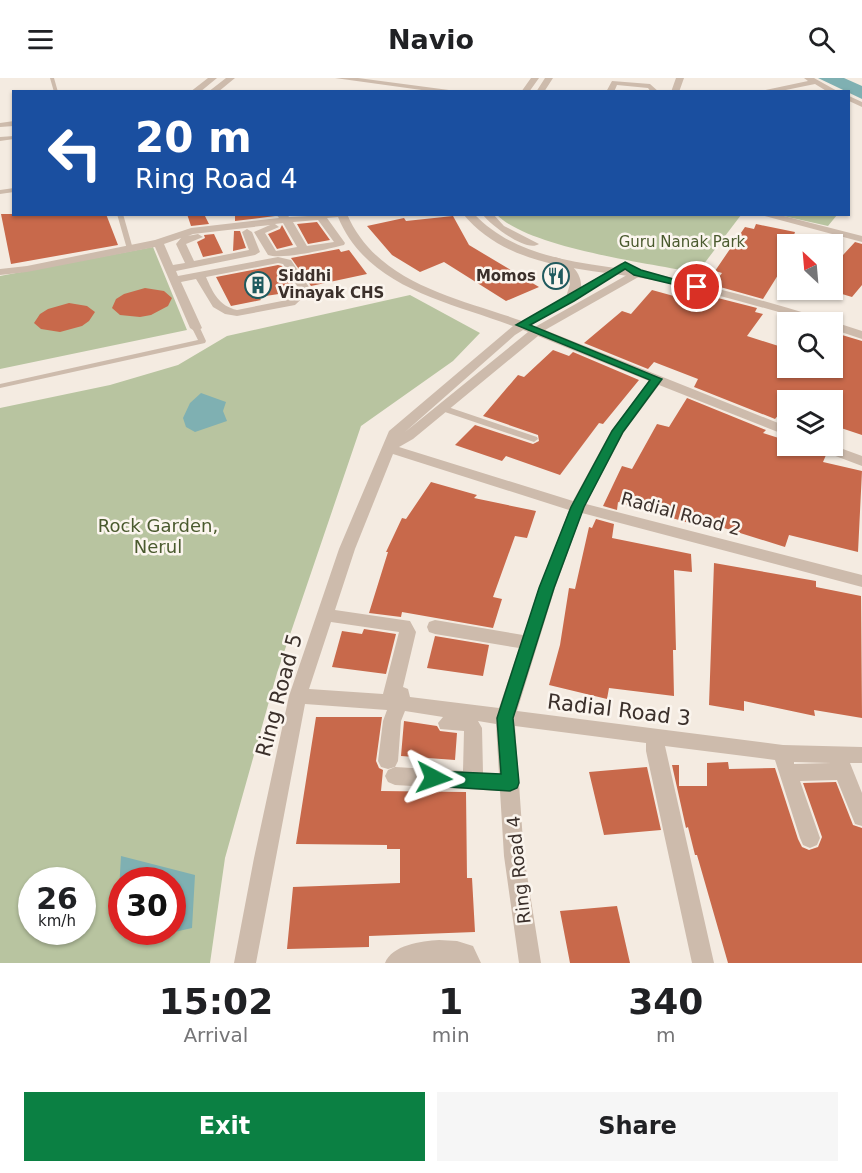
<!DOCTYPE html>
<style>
:root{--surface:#fff;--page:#f6f6f6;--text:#202124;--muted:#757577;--accent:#0b8043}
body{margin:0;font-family:"DejaVu Sans",sans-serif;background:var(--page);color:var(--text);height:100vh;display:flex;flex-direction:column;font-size:22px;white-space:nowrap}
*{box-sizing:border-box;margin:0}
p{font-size:20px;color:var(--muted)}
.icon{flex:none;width:33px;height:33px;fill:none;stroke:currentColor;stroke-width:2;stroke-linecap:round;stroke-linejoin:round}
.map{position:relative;height:885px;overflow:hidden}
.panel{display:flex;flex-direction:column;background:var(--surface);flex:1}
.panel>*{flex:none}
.hud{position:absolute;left:12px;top:12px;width:838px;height:126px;border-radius:0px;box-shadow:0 2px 4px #0004;background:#1a4fa0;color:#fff;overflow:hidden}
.needle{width:39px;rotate:334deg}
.controls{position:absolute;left:777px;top:156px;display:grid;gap:12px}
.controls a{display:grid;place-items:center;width:66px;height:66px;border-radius:0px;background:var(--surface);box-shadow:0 2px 4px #0004;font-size:30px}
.speed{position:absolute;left:18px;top:789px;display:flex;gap:12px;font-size:30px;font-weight:700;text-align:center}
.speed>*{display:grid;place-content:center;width:78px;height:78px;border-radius:50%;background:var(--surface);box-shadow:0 2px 4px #0004;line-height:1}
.speed small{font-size:15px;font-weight:400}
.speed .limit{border:9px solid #d22;background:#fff;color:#111}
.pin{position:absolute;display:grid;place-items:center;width:51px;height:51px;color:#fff;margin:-26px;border:3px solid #fff;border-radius:50%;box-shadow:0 2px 6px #0007}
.me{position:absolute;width:66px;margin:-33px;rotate:94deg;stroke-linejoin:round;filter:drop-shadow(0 0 4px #0008)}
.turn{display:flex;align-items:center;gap:21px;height:126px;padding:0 24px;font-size:27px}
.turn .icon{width:78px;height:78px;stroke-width:2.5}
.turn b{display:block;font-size:42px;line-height:51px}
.eta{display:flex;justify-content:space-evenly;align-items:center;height:102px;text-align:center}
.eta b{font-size:36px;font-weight:800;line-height:42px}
.cta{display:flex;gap:12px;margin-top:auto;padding:12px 24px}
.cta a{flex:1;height:69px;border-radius:0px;background:var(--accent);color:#fff;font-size:24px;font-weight:800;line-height:69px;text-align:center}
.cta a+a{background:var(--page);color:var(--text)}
header{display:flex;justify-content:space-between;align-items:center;height:78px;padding:0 24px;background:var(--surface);font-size:27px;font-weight:800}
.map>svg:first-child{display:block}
.green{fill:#b8c4a0;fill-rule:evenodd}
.water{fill:#7fb0b2}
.building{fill:#c8694b}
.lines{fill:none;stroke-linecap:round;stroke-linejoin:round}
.service{fill:#cdbbac;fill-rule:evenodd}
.minor{fill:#cdbbac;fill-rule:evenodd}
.tertiary{fill:#cdbbac;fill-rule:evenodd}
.route{fill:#0b8043;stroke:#07532c;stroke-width:1.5}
.labels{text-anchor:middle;stroke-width:5;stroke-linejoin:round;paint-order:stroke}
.far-park-label{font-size:15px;fill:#4a5a2e;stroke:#fbf5ee}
.far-poi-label{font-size:15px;font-weight:bold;fill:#3b302b;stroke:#fbf5ee;text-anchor:start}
.street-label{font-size:18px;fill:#3b302b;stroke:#fbf5ee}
.park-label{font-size:18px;fill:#4a5a2e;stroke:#fbf5ee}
.near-street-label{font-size:21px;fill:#3b302b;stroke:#fbf5ee}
</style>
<header><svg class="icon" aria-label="menu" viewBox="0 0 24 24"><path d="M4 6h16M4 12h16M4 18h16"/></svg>Navio<svg class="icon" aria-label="search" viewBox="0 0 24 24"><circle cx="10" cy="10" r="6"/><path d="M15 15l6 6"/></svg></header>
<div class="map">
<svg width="862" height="885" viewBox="0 0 862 885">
<rect width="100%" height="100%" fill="#f4ebe1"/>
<path class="green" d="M497 137H741L697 195C648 185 530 170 497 137Z
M779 137H837L828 148Z
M153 169 187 252 0 291V198Z
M410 217 480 255 453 283 361 348 277 595 225 780 210 885H0V330L110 307 178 287 227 258ZM32 802H82V854H32ZM122 802H172V854H122Z"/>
<path class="water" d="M818 0H844L862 8V21Z
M201 315 226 324 223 333 227 343 195 354 186 349 183 340 190 325Z
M121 778 195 797 192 850 170 855 157 854H172V802H122L121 834 118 830Z"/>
<path class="building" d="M1 136H106L118 167 11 186Z
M187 136H204L209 146 191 148Z
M235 136H274L275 138 235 143Z
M453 138 469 167 539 209 506 223 444 184 420 194 392 177 367 148 404 140 406 143Z
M317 144 330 162 308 166 297 146Z
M756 146 795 154 793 160 799 161 796 166H788V181L763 221 713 207 722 195 715 193 745 149 754 151Z
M282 147 293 167 277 171 268 156 280 151Z
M234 153H240L246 170 233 173Z
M214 156 223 175 203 179 197 164 205 160 204 157Z
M855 164 862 166V207L852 219 832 213V189Z
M339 171 341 174 349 172 367 196 311 208 291 180Z
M278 187 282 188 296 211 292 214 259 219 261 222 231 228 216 199Z
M145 210 164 213 172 220 168 228 151 237 140 239 120 237 112 230 116 221 124 216Z
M652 212 699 225 706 217 757 230 755 234 763 236 747 258 788 271V290H832V254L862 263V357L832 347V322H788V326L775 341 694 309 698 301 654 284 648 291 584 265 622 233 631 236Z
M69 225 87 228 95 234 89 243 82 248 60 254 41 251 34 245 40 236 48 231Z
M553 272 569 278 573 274 639 302 603 346 599 345 560 397 506 378 502 383 455 367 475 347 533 366 539 363 538 357 483 338 518 297 524 299Z
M687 320 766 352 763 355 788 363V368H813L816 373 826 377 823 384 862 393 858 474 789 457 785 469 689 439V445L618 424 617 432 603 428 622 388 632 391 657 346 669 349Z
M431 404 477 417 474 420 536 433 527 460 515 458 493 519 502 521 493 550 402 534 401 539 369 535 388 474H386L402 440 406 441Z
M596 441 614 446 612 460 691 476 692 494 674 492 676 572H673L674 618 609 610 607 621 549 607 560 567 569 510 575 511 589 449 592 450Z
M714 485 816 503V509L861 518 862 640 814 632 815 638 744 623V633L709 627Z
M364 551 396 556 386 596 332 589 342 553 362 556Z
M435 558 489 567 483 598 427 590Z
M316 639H382L376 683 379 690 383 692 381 713 466 714 467 800H472L475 854 369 858V869L287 871 293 809 400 805V771H387V767L296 766Z
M404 643 437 648 440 653 457 655 455 682 401 678Z
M728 684 729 691 775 690 798 761 802 769 809 772 818 769 822 759 803 705 836 704 853 747 862 750V885H728L697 777H695L688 749 686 750 672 687H679V708H707V685Z
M647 689 661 752 604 757 589 694Z
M617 828 630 885H570L560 833Z"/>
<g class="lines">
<path class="service" d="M50 0H54L58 14H54Z
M14 58V61L0 63V59Z
M14 110V114L0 116V112Z
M117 136H123L133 171 132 172 127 171Z
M196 248 200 250 206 263 205 265 0 310V306L198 262 192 250Z
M439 328H445L537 359 538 361 534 364 531 363 439 332 438 330Z"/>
<path class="minor" d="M335 0H358L464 14H436Z
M531 0H539L529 14H521Z
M545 0H553L544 14H536Z
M676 0H684L679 14H671Z
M804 0H814L839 14H828L815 6 776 14H756L808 3Z
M612 3 650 6 659 14H651L648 10 617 7 614 14H606Z
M849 18 862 24V29L849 23Z
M276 136H287L289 139 347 136C377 206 458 220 522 243L566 219 570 206 568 197 547 183V179C564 177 583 193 581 210L621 185H629V189L532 247 535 249 634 193H642V197L545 252 788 349V358L659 307 624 354 586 426 862 497V509L582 435 555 510 517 633 783 667 862 669V685H850L862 715V748L855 746 837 702 800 703 820 760 817 767 810 770 803 767 800 760 775 682 665 668 714 885H692L646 673V665L515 648 524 778 541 885H519L504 778 500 713 395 707 388 704 385 698 388 692 395 689 463 693 464 653 440 651 438 645 443 639 405 633 401 643 398 683 395 689 388 691 381 689 378 683 383 643 387 632 305 626 256 885H234L254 780 289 618 339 471 389 353 513 248C449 224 367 210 338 139L327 140 345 165 344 167C328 171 282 182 268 177L254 154 270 147 193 156 188 158 198 156 203 159 186 166 194 183 249 172 242 154 247 151 252 154 260 174 255 177 176 193 178 198 278 179 291 182 311 212 295 227 237 238 225 236 213 229 196 201 181 204 202 250 196 254 190 250 155 169 27 194 0 197V191L27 188 155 162 191 150 279 140ZM318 142 334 164 307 168 293 144ZM283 145 297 169 276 173 265 155 279 149 275 146ZM181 160 176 166 185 185 173 187 164 166ZM278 185 283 186 299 211 287 222 237 232C219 228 213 215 206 199ZM523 252 528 254 405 354 515 257ZM538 258 649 303 611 353 573 423 399 369 413 361ZM393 376 569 432 523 557 435 542 429 544 427 549 429 554 435 556 519 570 499 630 410 619 408 611 403 609 416 554 410 543 335 532 355 471ZM331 544 399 554 383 616 309 611ZM478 643 496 646 499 696 483 695 482 650ZM794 684 831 685 794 686Z
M757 136H776L862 158V164Z
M832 367 862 378V388L817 371 815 368Z
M439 862 457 863 473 868 481 885H385C392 867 421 863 439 862Z"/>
<path class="tertiary" d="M208 0H217L200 14H190Z
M226 0H235L218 14H208Z
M14 43V48L0 49V45Z
M463 136H474C526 190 606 184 674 200 738 215 801 233 862 253V261L832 251V244H813C765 230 716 216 667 205 598 189 513 196 463 136Z
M482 136H493L504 148 539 166C526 175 491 147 482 136Z"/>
</g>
<path class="route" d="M625 184 641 192 702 209 697 212 634 197 625 191 574 223 530 247 662 301 623 354 584 429 554 510 513 640 519 705 517 710 510 713 434 708 428 706 425 700 428 695 434 693 501 696 497 640 539 510 571 429 612 353 650 302 516 247Z"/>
<defs>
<symbol id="restaurant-ring" viewBox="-11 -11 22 22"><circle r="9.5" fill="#fbf5ee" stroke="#1f5a5e" stroke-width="1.5"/><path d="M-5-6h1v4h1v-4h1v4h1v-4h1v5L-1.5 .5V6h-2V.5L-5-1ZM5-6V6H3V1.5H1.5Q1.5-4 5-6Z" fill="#1f5a5e"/></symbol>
<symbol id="building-ring" viewBox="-11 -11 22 22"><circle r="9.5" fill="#fbf5ee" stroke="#1f5a5e" stroke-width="1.5"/><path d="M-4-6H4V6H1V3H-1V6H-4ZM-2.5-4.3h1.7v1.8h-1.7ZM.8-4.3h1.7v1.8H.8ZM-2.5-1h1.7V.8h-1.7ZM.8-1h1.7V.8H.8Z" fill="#1f5a5e"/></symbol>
</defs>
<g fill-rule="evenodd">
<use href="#restaurant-ring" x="541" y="183" width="30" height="30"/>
<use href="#building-ring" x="243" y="192" width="30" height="30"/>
</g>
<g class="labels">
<g class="far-park-label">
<text x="682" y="169">Guru Nanak Park</text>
</g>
<g class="far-poi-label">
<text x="278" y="203">Siddhi<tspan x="278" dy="17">Vinayak CHS</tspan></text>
<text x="536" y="203" text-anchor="end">Momos</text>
</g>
<g class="street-label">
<text transform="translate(681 436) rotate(15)" y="6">Radial Road 2</text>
<text transform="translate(519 792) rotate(-96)" y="6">Ring Road 4</text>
</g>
<g class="park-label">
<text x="158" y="454">Rock Garden,<tspan x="158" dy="21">Nerul</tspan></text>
</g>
<g class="near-street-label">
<text transform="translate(279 617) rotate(-75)" y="7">Ring Road 5</text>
<text transform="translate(619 632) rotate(7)" y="7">Radial Road 3</text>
</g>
</g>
</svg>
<div class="controls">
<a><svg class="needle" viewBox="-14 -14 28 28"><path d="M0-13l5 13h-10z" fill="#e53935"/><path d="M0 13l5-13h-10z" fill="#757577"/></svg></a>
<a><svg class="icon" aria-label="search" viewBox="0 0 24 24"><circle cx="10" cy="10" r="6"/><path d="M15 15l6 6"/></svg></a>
<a><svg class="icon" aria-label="layers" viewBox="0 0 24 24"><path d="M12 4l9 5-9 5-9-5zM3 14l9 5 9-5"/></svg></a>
</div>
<div class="speed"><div>26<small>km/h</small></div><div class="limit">30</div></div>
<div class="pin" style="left:697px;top:209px;background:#d93025"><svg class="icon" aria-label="arrive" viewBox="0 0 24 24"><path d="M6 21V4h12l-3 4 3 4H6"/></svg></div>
<svg class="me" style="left:434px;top:700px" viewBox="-20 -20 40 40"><path d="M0-17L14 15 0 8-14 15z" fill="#0b8043" stroke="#fff" stroke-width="4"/></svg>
<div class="hud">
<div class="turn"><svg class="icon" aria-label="left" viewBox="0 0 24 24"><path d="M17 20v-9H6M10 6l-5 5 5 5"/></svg><div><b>20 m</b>Ring Road 4</div></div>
</div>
</div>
<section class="panel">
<div class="eta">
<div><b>15:02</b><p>Arrival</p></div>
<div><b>1</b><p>min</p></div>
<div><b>340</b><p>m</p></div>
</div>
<div class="cta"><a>Exit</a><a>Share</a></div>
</section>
